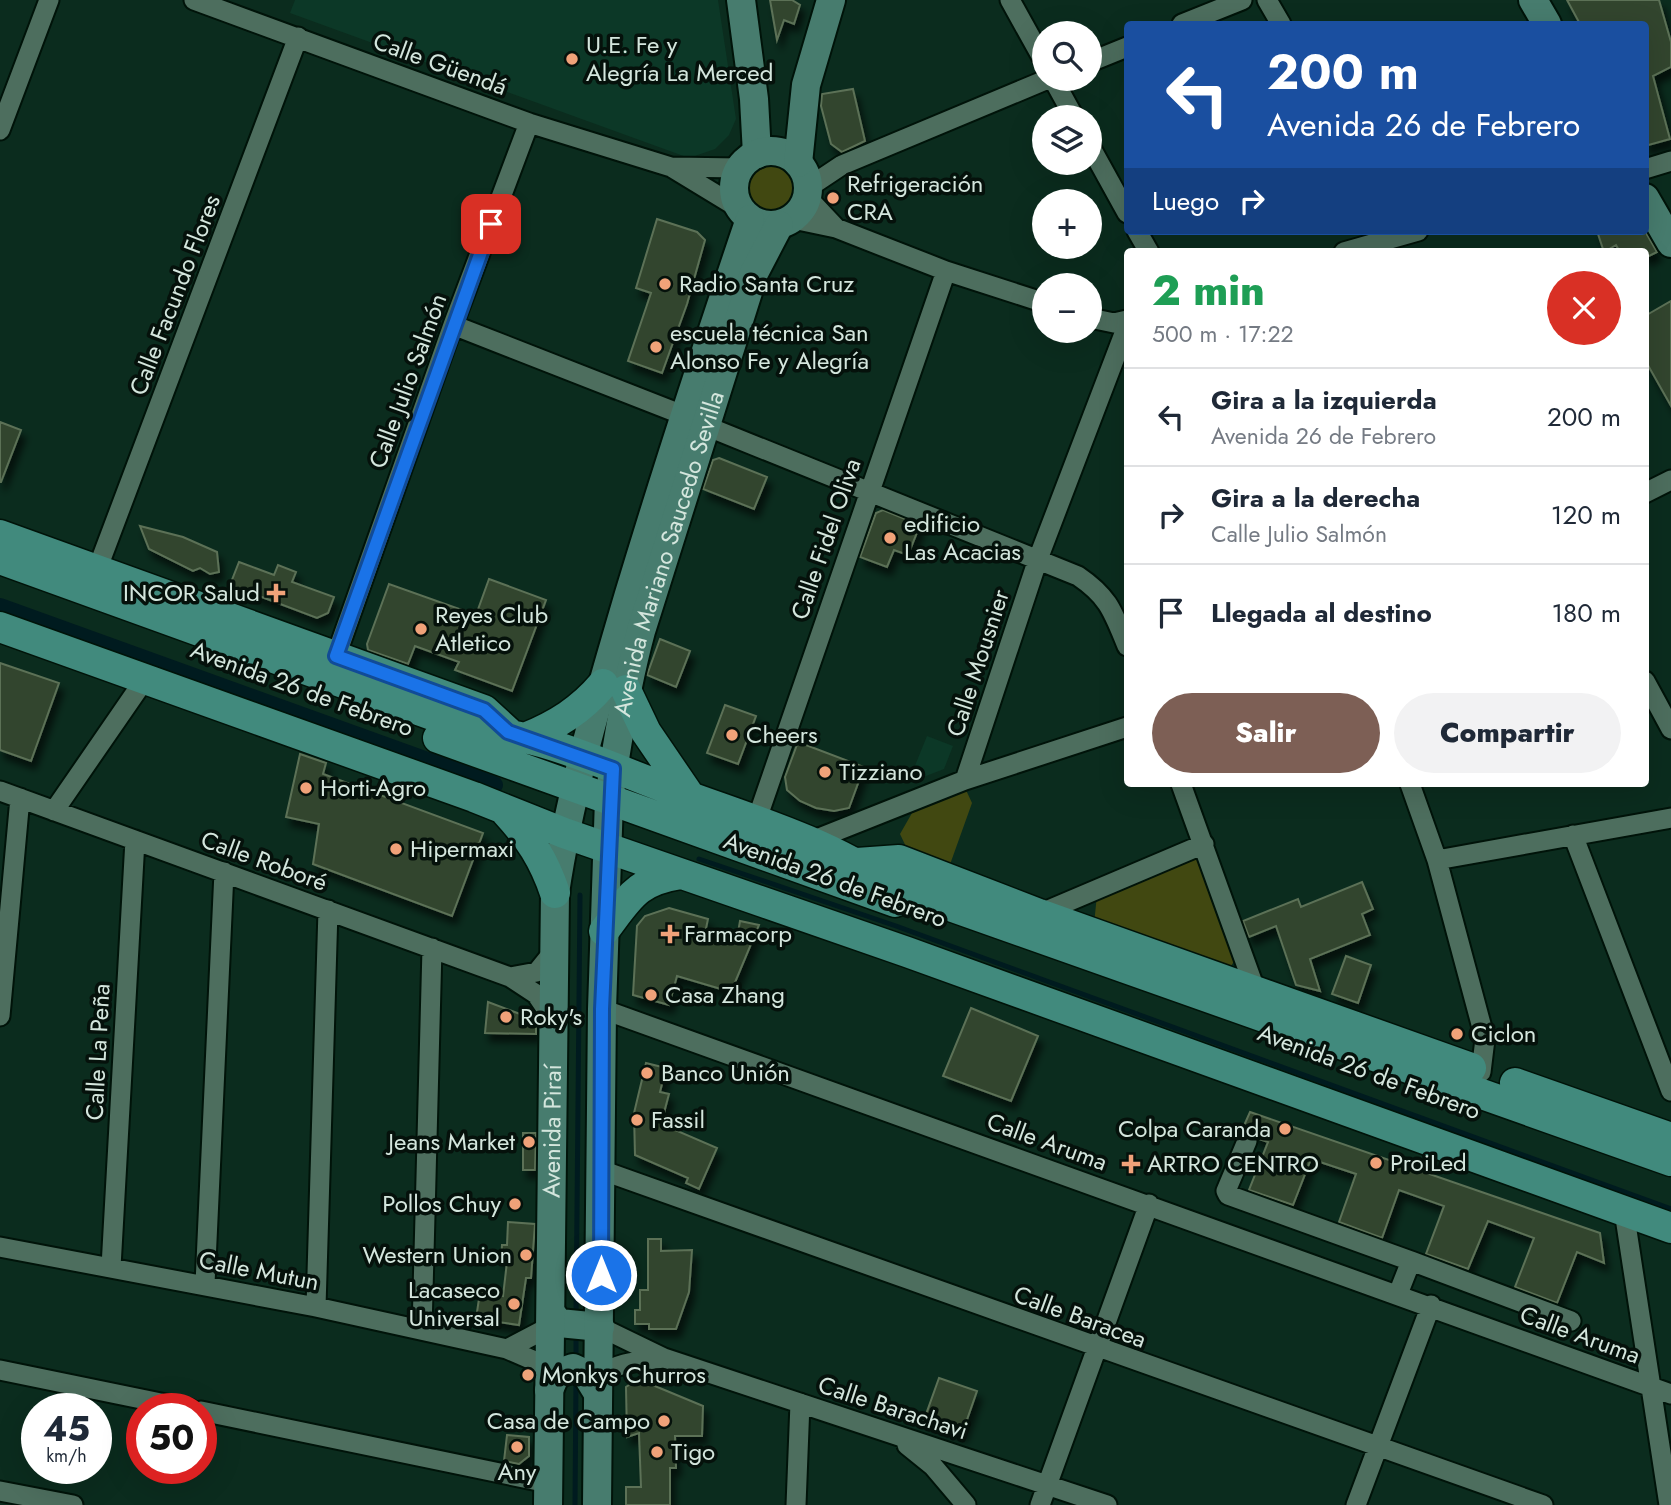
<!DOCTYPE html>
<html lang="es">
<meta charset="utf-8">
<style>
:root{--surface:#fff;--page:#f2f2f3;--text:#1f2937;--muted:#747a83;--line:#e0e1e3;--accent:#7d5f55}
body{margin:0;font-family:Jost,sans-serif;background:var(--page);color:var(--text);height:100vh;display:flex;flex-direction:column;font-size:26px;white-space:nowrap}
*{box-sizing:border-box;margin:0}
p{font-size:23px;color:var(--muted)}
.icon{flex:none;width:38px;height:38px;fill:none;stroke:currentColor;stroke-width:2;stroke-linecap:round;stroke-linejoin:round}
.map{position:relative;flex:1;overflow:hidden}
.sheet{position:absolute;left:1124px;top:248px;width:525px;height:539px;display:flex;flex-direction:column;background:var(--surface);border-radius:7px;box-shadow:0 7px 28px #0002}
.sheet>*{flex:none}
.banner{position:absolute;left:1124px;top:21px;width:525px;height:214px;border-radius:7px;box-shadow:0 7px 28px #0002;background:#1a4fa0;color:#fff;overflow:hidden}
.buttons{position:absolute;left:1032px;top:21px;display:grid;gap:14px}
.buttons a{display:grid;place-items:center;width:70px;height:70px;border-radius:50%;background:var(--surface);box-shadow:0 7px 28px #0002;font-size:35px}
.speed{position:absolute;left:21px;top:1393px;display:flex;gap:14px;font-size:35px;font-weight:700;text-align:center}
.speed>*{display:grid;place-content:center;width:91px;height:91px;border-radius:50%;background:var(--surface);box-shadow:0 7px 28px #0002;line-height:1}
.speed small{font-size:18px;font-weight:400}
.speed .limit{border:10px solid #d22;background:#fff;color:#111}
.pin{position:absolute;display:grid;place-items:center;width:60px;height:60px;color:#fff;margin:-30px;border-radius:14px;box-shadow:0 4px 10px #0006}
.me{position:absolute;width:77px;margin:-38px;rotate:0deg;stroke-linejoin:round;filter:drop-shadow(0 0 5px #0008)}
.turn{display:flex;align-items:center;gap:24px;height:147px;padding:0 28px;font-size:32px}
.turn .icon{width:91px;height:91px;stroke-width:2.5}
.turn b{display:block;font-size:49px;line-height:60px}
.then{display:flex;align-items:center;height:66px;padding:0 28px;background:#0003;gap:14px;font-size:26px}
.round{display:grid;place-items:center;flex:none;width:74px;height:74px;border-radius:37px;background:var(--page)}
.summary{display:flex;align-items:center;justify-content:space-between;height:119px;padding:0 28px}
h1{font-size:42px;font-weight:800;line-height:52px;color:#1e9e55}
.primary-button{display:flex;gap:14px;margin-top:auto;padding:14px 28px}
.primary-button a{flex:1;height:80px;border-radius:42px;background:var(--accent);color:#fff;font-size:28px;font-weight:800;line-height:80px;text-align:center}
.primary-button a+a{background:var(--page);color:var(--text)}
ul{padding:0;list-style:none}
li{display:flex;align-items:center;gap:21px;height:98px;padding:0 28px;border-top:2px solid var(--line)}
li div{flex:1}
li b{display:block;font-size:26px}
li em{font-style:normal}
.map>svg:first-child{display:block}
.built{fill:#0c3827}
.green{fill:#414811}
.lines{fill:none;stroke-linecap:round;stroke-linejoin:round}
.stream{stroke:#001b1f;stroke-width:5}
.canal{stroke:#001b1f;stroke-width:18}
.building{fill:#32452e;stroke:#5c7157;stroke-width:2;filter:url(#shadow)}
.street-casing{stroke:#001309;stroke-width:23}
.secondary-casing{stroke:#001309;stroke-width:32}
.primary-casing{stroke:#001309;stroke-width:33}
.street{stroke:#4d6e5e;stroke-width:19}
.secondary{stroke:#477c6e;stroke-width:28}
.primary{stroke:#418a7d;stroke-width:30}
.route-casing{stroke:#114b97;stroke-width:18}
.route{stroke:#1a73e8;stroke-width:12}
.poi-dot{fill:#f0a279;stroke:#05110b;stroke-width:2.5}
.labels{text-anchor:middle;stroke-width:7;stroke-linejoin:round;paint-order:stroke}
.poi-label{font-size:24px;fill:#d4e6dd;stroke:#05110b;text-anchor:start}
.street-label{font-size:24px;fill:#d4e6dd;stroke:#05110b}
</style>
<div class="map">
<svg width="1671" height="1505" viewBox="0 0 1671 1505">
<defs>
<filter id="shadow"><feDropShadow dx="4.5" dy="8" stdDeviation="3.5" flood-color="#0009"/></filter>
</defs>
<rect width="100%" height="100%" fill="#0b2c1e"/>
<path class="built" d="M295 0H718L736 119 729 135 715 149 689 158 290 13Z
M927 736 953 746 944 769 908 783Z"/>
<path class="green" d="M748 187a23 23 0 1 1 46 0a23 23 0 1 1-46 0Z
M966 790 972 803 948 870 909 853 900 834 912 813Z
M1198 853 1235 960 1229 969 1094 924 1097 895Z"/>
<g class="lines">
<path class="stream" d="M699 859 896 926 1671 1209
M576 1317 580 895
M576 1357V1336
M575 1505 576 1379"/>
<path class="canal" d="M0 607 494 785"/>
</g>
<path class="building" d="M770 0H792L800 5 794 24 784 20 777 40Z
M1567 0H1659L1671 42V67L1653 76 1670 139 1645 146V24H1580Z
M853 89 865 141 842 152 831 144 821 106 822 94Z
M657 219 697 232 705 240 687 304 662 373 628 361 651 293 636 288Z
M1597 231H1645L1657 252 1645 258V252H1620L1616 245 1604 252Z
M1671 301V406L1645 360V316Z
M0 422 21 430 1 482H0Z
M719 458 767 477 754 509 703 489 713 460Z
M883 510 920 525 908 555 894 550 887 567 860 557 876 513Z
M140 526 183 537 217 552 219 572 210 574 200 568 193 571 149 549Z
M239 562 274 575 278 565 296 572 292 582 334 597 328 613 317 618 230 585Z
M489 579 546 600 512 691 455 670 459 662 415 646 408 664 368 650 367 644 389 584 476 615Z
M660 639 690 651 676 687 647 675Z
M0 663 59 683 31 761 0 750Z
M725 705 756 716 738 764 707 753Z
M798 742 864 767 849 808 834 811 816 808 800 801 787 790 785 777Z
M300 754 326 763 323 774 483 833 452 916 313 864 319 824 286 817Z
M1362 882 1373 909 1362 914 1370 935 1310 959 1320 991 1296 985 1276 926 1249 937 1243 921 1298 899 1301 907Z
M669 908 708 919 704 938 736 944 740 921 759 925 731 992 677 976 669 1005 633 995 637 926 645 916Z
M1346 956 1371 965 1358 1003 1332 994Z
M488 1002 536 1020V1034L485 1033Z
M971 1008 1038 1036 1011 1101 943 1076Z
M646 1063 666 1068 660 1092 669 1094 661 1124 717 1148 699 1189 686 1183 688 1178 635 1155 634 1113Z
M1250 1112 1600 1233 1604 1263 1577 1252 1557 1303 1515 1287 1534 1238 1488 1221 1468 1269 1426 1254 1444 1206 1399 1190 1382 1238 1339 1222 1356 1174 1311 1159 1293 1205 1249 1190 1268 1142 1259 1139 1252 1130H1242Z
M523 1133H536L535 1170H523Z
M508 1222 535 1224 531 1278H526L519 1325 476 1319 480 1292 503 1296 507 1262 501 1261 502 1245H507Z
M648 1239H661V1251L692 1250 689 1292 676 1329H649V1324H635V1310H640V1290H648Z
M939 1378 977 1391 962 1434 924 1420Z
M638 1379 703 1406 702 1436H675L676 1468H670V1505H626V1487H641L639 1433 627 1437 626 1387Z
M507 1435 529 1437V1456L519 1464 504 1461Z"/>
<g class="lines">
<defs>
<path id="street" d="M194 0 529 123 671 167 740 209
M1010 0 1045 63
M1267 0 1281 24
M1182 24 1242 0
M1090 62 1127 47
M1053 79 1074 117
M0 130 49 0
M1090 146 1127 213
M672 167 740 168
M1645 169 1671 161
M809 187 842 165 1048 79
M807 197 836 228
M793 219 836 228 946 271 1045 303
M1137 231 1149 252
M1344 252 1418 231
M1090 318 1114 323 1127 320
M453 325 683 415
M706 426 1078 576C1109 597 1113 612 1127 646
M1645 493 1671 480
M97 570 298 37
M336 656 453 325 529 123
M1645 681 1671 729
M965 780 1038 559 1127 326
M1181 784 1255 989
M1410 784 1437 860 1485 1039 1481 1072
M0 791 510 977 536 994 553 1019
M54 811 145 679
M756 822 946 271
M1573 835 1671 1091
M809 842 965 780 1127 727
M1437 860 1671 818
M1039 914 1204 844
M510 977 537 972 554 951
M602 1009 1671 1394
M0 1016 20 798
M1247 1141 1226 1191 1228 1195 1411 1261
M601 1170 1543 1505
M1624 1211 1669 1505
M0 1247 316 1307 507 1349 551 1368
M111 1267 135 840
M205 1284 224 872
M1398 1294 1411 1261 1571 1321
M316 1307 328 910
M600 1327 664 1358 1107 1505
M422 1330 432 948
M507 1349 551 1326
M0 1370 190 1409
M598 1377C616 1362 640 1361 663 1358
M201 1411 548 1483
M907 1445 933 1466 966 1505
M0 1491 73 1505
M796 1505 800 1403
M1040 1505 1149 1204
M1356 1505 1431 1305"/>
<g id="secondary">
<path d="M741 0 754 99 757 154"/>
<path d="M1533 0 1547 24"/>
<circle cx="771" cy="188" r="37"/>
<path d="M798 163 806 85 831 0"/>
<path d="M1645 198 1671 243"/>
<path d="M551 1313 559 1323 600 1327"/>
<path d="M549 1390 556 1374 573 1368 586 1374 597 1392"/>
<path id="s1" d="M548 1505 555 893C570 791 600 693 629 594 667 468 708 343 750 219"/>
<path id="s2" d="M597 1505 602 1009 609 799C617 742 626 686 641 631L754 273 779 225"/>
</g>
<path id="primary" d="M0 535 484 710 508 732
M0 559 476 731C544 734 610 768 674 791 746 818 825 840 888 884L1671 1161
M0 627 474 797 564 833 907 952 1671 1228
M626 690 646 732 691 798
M438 738 895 902
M525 738C557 725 581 710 603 684
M506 812C529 837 544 860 555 893
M857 863 899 860 1039 914 1471 1068
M604 931C630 897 636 881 681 874
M1515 1083 1671 1138"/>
</defs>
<use href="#street" class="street-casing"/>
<use href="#secondary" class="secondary-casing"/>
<use href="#primary" class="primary-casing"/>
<use href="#street" class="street"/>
<use href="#secondary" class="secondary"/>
<use href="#primary" class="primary"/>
</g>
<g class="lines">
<defs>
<path id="route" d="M491 224 336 656 484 710 508 732 613 769 602 1009 601 1275"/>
</defs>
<use href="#route" class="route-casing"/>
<use href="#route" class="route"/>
</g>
<g class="poi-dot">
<circle cx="572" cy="59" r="7"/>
<circle cx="833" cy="198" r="7"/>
<circle cx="665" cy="284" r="7"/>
<circle cx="656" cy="347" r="7"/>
<circle cx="890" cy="538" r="7"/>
<path d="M272.5 582.5h7v7h7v7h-7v7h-7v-7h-7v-7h7z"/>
<circle cx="421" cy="629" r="7"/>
<circle cx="732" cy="735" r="7"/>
<circle cx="825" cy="772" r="7"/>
<circle cx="306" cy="788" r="7"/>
<circle cx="396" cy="849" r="7"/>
<path d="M666.5 923.5h7v7h7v7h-7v7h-7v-7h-7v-7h7z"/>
<circle cx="651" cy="995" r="7"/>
<circle cx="506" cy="1017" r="7"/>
<circle cx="1457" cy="1034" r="7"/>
<circle cx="647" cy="1073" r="7"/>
<circle cx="637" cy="1120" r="7"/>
<circle cx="1285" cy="1129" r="7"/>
<circle cx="529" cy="1142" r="7"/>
<circle cx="1376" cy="1163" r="7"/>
<path d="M1127.5 1153.5h7v7h7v7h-7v7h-7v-7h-7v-7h7z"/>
<circle cx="515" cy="1204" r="7"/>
<circle cx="526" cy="1255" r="7"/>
<circle cx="514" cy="1304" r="7"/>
<circle cx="528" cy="1375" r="7"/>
<circle cx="664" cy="1421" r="7"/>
<circle cx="517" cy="1447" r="7"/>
<circle cx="657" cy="1452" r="7"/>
</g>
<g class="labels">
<g class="poi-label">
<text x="586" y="53">U.E. Fe y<tspan x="586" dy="28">Alegría La Merced</tspan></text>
<text x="847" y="192">Refrigeración<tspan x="847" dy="28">CRA</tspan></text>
<text x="679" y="292">Radio Santa Cruz</text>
<text x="670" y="341">escuela técnica San<tspan x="670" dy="28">Alonso Fe y Alegría</tspan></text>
<text x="904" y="532">edificio<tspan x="904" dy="28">Las Acacias</tspan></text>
<text x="260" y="601" text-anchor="end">INCOR Salud</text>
<text x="435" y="623">Reyes Club<tspan x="435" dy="28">Atletico</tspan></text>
<text x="746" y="743">Cheers</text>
<text x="839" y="780">Tizziano</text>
<text x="320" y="796">Horti-Agro</text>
<text x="410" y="857">Hipermaxi</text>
<text x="684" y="942">Farmacorp</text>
<text x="665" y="1003">Casa Zhang</text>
<text x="520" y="1025">Roky's</text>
<text x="1471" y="1042">Ciclon</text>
<text x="661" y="1081">Banco Unión</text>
<text x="651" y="1128">Fassil</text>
<text x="1271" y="1137" text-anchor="end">Colpa Caranda</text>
<text x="515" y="1150" text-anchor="end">Jeans Market</text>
<text x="1390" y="1171">ProiLed</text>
<text x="1147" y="1172">ARTRO CENTRO</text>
<text x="501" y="1212" text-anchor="end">Pollos Chuy</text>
<text x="512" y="1263" text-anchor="end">Western Union</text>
<text x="500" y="1298" text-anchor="end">Lacaseco<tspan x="500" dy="28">Universal</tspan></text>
<text x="542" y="1383">Monkys Churros</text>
<text x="650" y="1429" text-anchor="end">Casa de Campo</text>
<text x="671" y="1460">Tigo</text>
<text x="517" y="1480" text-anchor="middle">Any</text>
</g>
<g class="street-label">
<text transform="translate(440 64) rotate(20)" y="8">Calle Güendá</text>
<text transform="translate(175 295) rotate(-69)" y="8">Calle Facundo Flores</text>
<text transform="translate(408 381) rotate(-70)" y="8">Calle Julio Salmón</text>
<text transform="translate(826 539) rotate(-71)" y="8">Calle Fidel Oliva</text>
<text dy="8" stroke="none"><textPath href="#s2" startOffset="959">Avenida Mariano Saucedo Sevilla</textPath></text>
<text transform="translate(978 663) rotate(-72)" y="8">Calle Mousnier</text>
<text transform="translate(302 689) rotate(20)" y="8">Avenida 26 de Febrero</text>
<text transform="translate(264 861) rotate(20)" y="8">Calle Roboré</text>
<text transform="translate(835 880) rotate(20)" y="8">Avenida 26 de Febrero</text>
<text transform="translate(98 1052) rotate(-87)" y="8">Calle La Peña</text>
<text transform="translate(1369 1072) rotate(20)" y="8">Avenida 26 de Febrero</text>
<text dy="8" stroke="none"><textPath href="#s1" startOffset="374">Avenida Piraí</textPath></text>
<text transform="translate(1047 1142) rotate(20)" y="8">Calle Aruma</text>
<text transform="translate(259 1271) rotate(11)" y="8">Calle Mutun</text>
<text transform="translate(1080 1317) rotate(20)" y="8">Calle Baracea</text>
<text transform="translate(1580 1335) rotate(20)" y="8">Calle Aruma</text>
<text transform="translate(893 1408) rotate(18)" y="8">Calle Barachavi</text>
</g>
</g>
</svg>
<div class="buttons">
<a><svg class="icon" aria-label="search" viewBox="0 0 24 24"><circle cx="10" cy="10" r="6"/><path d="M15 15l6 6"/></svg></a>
<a><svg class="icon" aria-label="layers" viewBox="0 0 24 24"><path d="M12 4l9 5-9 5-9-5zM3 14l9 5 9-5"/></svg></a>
<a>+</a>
<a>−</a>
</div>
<div class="speed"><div>45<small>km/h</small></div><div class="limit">50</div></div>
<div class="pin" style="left:491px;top:224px;background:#d93025"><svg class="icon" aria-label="arrive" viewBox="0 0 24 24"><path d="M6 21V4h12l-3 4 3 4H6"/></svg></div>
<svg class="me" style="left:601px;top:1275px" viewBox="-20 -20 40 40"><circle r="17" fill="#1a73e8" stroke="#fff" stroke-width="3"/><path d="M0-11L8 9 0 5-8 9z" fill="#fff"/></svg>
<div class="banner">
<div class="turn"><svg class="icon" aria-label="left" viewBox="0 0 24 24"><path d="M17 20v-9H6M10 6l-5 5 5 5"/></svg><div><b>200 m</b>Avenida 26 de Febrero</div></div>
<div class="then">Luego<svg class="icon" aria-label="right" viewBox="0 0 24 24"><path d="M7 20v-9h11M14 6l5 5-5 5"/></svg></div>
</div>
<section class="sheet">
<div class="summary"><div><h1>2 min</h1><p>500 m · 17:22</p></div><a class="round" style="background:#d93025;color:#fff"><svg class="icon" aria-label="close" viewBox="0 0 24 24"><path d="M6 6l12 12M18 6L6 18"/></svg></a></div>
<ul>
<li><svg class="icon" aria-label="left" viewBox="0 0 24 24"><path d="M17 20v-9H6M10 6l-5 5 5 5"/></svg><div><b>Gira a la izquierda</b><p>Avenida 26 de Febrero</p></div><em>200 m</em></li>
<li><svg class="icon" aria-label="right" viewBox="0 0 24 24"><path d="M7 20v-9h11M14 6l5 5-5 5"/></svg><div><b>Gira a la derecha</b><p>Calle Julio Salmón</p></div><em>120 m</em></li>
<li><svg class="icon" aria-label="arrive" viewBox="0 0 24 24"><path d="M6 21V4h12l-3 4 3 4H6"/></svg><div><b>Llegada al destino</b></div><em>180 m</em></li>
</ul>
<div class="primary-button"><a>Salir</a><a>Compartir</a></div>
</section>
</div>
